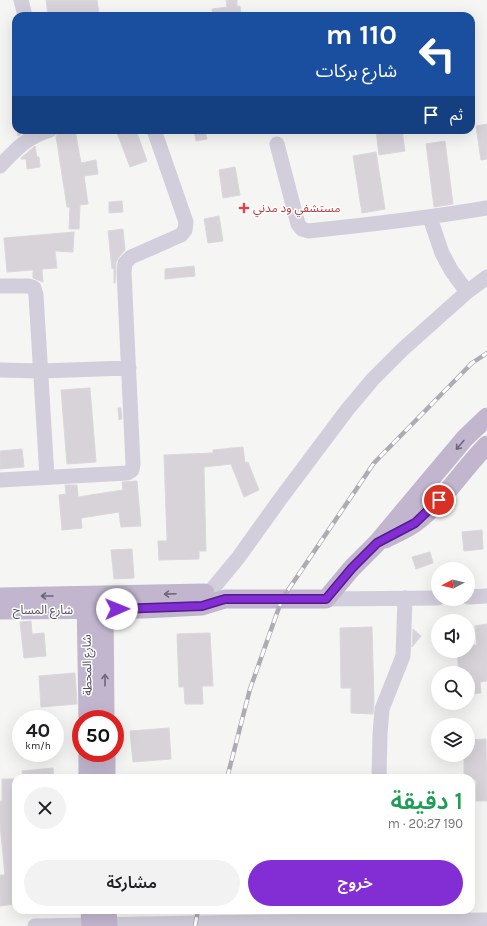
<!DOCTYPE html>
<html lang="ar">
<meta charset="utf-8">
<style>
:root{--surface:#fff;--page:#f2f2f2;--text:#202124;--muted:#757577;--accent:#832dd5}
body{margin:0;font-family:Karla,"Noto Sans Arabic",sans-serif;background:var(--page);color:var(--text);direction:rtl;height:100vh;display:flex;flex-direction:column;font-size:15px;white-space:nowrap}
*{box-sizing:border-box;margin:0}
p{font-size:13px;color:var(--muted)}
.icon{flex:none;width:22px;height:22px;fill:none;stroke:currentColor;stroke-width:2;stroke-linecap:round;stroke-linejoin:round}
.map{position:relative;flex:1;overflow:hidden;direction:ltr}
.side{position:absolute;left:12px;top:774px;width:463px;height:140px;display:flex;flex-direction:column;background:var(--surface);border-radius:12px;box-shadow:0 4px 16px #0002;direction:rtl}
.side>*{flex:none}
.top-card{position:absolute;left:12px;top:12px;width:463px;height:122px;border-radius:12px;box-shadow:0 4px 16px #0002;direction:rtl;background:#1a4fa0;color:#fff;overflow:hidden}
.needle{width:26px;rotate:263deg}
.controls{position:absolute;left:431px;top:562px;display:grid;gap:8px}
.controls a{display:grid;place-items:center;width:44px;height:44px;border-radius:50%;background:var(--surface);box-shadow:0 4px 16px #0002;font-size:20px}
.speed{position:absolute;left:12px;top:710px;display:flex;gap:8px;font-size:20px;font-weight:700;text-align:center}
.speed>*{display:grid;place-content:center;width:52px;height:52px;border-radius:50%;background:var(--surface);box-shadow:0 4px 16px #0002;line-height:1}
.speed small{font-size:10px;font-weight:400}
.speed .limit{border:6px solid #d22;background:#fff;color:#111}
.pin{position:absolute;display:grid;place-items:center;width:34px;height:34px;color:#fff;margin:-17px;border:2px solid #fff;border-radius:50%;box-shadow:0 1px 4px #0007}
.me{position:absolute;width:44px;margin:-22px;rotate:89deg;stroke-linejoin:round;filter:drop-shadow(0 0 3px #0008)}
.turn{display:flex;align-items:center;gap:14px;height:84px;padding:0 12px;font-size:18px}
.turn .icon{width:52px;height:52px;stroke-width:2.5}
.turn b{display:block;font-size:28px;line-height:34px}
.then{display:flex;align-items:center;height:38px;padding:0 12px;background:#0003;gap:8px;font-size:15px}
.round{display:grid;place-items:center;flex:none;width:42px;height:42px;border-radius:21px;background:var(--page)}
.headline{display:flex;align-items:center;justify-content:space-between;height:68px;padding:0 12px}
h1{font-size:24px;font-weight:600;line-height:30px;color:#1e9e55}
.action{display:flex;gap:8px;margin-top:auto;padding:8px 12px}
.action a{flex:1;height:46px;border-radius:24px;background:var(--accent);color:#fff;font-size:16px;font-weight:600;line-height:46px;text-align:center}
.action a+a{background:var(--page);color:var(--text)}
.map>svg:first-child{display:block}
.building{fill:#d7d3d9;stroke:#dbd8dd}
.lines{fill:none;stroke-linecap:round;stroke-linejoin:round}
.minor{stroke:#d3cedb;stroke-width:15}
.major{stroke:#c1b6ce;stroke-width:19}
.rail-casing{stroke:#afabb3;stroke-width:4.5}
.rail{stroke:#fff;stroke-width:3;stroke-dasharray:9;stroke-linecap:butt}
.oneway{stroke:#6f667b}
.route-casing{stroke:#551d8a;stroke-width:10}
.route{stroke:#832dd5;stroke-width:7}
.health-dot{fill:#e0444e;stroke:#fff;stroke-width:1.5}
.labels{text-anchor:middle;stroke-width:3;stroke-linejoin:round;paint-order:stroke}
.health-label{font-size:12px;fill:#be3a42;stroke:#fff;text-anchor:start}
.street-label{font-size:12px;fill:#544c5f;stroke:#fff}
</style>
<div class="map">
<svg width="487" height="926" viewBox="0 0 487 926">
<rect width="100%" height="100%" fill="#f5f5f3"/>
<path class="building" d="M46 0H97L99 14 79 16H48Z
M226 0H237V7L240 6 241 16H213L212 9 227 7Z
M487 124V159L481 160 476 126Z
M17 130H27L18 136Z
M59 130H75L81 163 96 160 98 174 84 176 88 204 80 205 79 229H69L70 207H67L56 136Z
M116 130H136L147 161 130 167Z
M194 130H205L207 139 196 141Z
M376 130H402L405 151 379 155Z
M445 141 453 204 434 207 426 144Z
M35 146 37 157H39L40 167 27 169 26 159H21V158Z
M376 152 385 209 362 213 353 156Z
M235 167 240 195 223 198 219 170Z
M122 201 123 212 109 213V202Z
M219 216 223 241 208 243 204 219Z
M123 229 125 250 119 257 116 262 115 283H114V268L112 269 108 231Z
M74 232 73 252 55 251 57 268 42 269 43 282 33 278V270L7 272 4 238Z
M194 266 195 276 165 279V269Z
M90 388 96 462 67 464 61 390Z
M118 408H121L122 419 119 420Z
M243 447 245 463 248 462 259 490 244 497 231 464 204 467 206 551H199V559L159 560 158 541H167L164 455 213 453V450Z
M22 449 24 467 0 469V451Z
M137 481 141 526 121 527 119 512 81 518 82 528 62 530 59 495 66 494 65 485H77L78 497 123 490 122 482Z
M482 530 483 549 464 551 462 532Z
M132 549 134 578 114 579 111 550Z
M430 552 433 563 416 569 412 557Z
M31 621 32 634 44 633 46 656 24 658 20 622Z
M487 624V681L480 682 481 693 468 694V673H459L457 651H468V645H477L475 626Z
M372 627 374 702 373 714 351 713V688H341L340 628Z
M413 629 421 636 412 647Z
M210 633 213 686H202L203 704H185L184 687H179L177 634Z
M75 673 77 704 41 707 39 676Z
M169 728 171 759 133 762 130 731Z
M486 739 487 801H476V780H471V778H464V755H468V740Z
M53 768 54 778H23L22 771Z
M2 779H16V874H13L15 904 0 906V875H5L0 825V801H2Z"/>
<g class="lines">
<path class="minor" d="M21 0 25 16
M277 144 298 224 302 229 308 231C368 225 428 218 487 208
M0 166C15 150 28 136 50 130
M430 218 442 253 451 270 467 292
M0 286H29L34 288 36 295 47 477
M0 370 40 371 129 368
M0 480 127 473 132 470 133 464 124 272 125 263 131 257 181 235 185 230 186 222 154 130
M468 597 487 596
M326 599 438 598
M202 606 209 593 238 558 281 498 347 410 373 379 403 349 467 292 487 277
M379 778 380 734 382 709 403 656 405 598
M35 926 257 922 487 920"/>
<path class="major" d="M385 539C395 534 407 529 415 523 442 503 463 469 487 445
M0 597 205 593
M86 597 88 719
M104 597 105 719
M0 610 143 609 202 606 225 599H326L352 568 377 543 465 438 487 417
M88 753V778
M106 753V778
M90 910 91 926
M107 910 108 926"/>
<defs>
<path id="rail" d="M227 778 250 689 282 599 374 463 472 363 487 353
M195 926 198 910"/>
</defs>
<use href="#rail" class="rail-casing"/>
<use href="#rail" class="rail"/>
</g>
<defs><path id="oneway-shaft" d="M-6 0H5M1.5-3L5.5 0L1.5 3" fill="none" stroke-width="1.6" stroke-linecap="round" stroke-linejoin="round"/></defs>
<g class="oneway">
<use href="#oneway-shaft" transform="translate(460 445) rotate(130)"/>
<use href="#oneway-shaft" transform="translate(170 594) rotate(178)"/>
<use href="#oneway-shaft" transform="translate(47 596) rotate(180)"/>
<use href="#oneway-shaft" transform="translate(105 680) rotate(-90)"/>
</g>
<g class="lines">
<defs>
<path id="route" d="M117 609 202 606 225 599H326L352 568 377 543 415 523 439 500"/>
</defs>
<use href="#route" class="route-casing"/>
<use href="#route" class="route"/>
</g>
<path class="health-dot" d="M242 202h4v4h4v4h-4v4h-4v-4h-4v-4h4z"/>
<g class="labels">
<g class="health-label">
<text x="253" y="212">مستشفي ود مدني</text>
</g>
<g class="street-label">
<text x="43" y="614">شارع المساح</text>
<text transform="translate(87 665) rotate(-91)" y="4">شارع المحطة</text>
</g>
</g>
</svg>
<div class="controls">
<a><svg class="needle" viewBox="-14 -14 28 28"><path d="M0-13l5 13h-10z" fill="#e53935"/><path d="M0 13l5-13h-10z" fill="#757577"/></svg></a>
<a><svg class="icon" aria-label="sound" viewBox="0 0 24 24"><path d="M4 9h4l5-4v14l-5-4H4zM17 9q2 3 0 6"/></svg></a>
<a><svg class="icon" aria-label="search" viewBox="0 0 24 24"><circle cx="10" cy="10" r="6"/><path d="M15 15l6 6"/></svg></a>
<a><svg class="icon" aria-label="layers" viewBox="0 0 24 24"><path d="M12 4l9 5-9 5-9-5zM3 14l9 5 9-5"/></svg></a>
</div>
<div class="speed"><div>40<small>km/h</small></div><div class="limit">50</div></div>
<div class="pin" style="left:439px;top:500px;background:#d93025"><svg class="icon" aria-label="arrive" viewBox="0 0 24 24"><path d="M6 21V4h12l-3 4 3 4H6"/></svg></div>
<svg class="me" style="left:117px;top:609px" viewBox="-20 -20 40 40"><circle r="19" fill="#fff"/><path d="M0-13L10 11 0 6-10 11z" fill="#832dd5"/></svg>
<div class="top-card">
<div class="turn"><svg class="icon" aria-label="left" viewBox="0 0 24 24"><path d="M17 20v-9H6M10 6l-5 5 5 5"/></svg><div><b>110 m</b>شارع بركات</div></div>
<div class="then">ثم<svg class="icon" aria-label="arrive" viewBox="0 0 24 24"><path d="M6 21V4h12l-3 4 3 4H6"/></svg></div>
</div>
<section class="side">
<div class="headline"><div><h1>1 دقيقة</h1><p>190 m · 20:27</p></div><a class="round"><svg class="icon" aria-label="close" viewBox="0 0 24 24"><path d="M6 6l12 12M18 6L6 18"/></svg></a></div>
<div class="action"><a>خروج</a><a>مشاركة</a></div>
</section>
</div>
